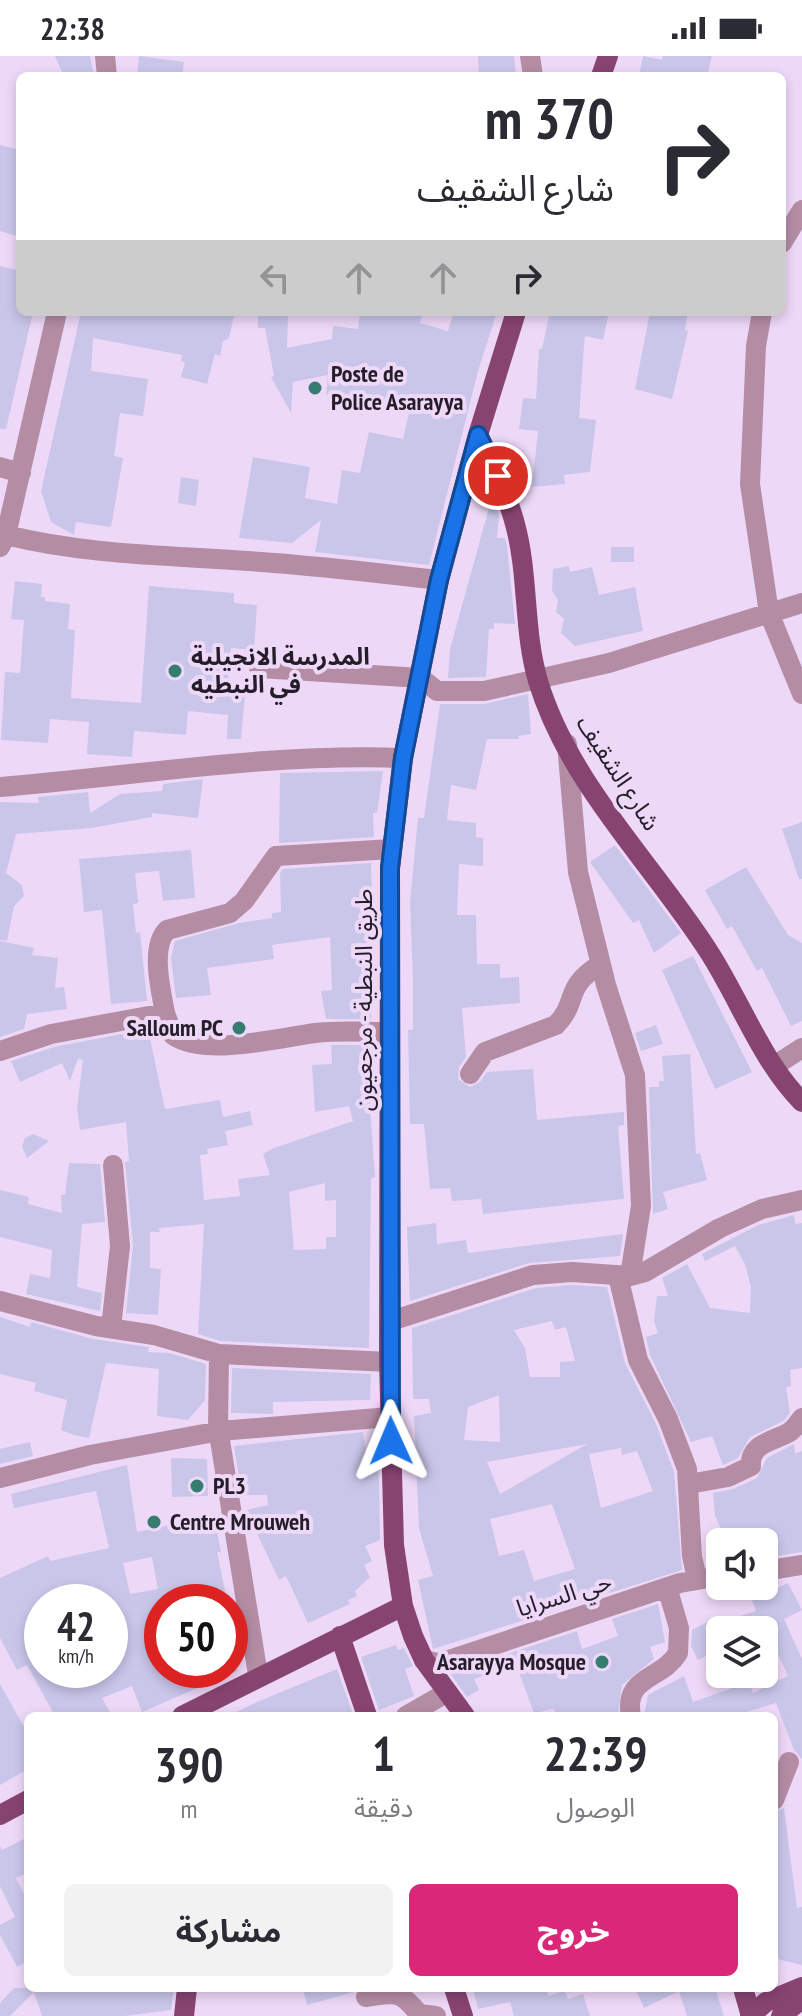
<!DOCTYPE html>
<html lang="ar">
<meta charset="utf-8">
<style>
:root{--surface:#fff;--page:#f2f2f3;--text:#2b2b33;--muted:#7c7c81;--accent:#db2777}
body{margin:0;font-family:"PT Sans Narrow","Noto Sans Arabic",sans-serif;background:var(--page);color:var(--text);direction:rtl;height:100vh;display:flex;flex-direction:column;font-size:30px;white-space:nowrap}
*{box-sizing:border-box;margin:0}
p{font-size:26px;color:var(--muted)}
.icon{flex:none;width:44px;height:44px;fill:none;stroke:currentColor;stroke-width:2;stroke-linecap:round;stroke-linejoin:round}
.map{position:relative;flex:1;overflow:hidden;direction:ltr}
.details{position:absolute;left:24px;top:1656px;width:754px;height:280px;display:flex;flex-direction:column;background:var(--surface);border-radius:12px;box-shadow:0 4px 12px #0003;direction:rtl}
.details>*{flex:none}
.banner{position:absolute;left:16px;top:16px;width:770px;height:244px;border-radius:12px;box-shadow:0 4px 12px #0003;direction:rtl;background:#fff;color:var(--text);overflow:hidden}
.fabs{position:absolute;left:706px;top:1472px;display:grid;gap:16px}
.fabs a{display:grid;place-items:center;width:72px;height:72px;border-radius:12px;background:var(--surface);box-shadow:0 4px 12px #0003;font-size:40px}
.speed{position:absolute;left:24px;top:1528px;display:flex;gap:16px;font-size:40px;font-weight:700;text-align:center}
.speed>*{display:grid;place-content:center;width:104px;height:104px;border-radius:50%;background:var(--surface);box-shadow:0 4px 12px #0003;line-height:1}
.speed small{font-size:20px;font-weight:400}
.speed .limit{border:12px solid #d22;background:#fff;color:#111}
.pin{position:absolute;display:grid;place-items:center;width:68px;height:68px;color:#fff;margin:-34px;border:4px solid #fff;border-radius:50%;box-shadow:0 2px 8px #0007}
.me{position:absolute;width:88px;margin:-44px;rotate:359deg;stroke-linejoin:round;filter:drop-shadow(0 0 6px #0008)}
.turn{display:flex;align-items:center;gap:28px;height:168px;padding:0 40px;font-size:36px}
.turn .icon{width:104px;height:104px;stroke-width:2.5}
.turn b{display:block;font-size:56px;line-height:68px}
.lanes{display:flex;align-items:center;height:76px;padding:0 40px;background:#0003;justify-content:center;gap:40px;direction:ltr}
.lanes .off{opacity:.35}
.eta{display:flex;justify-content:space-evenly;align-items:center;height:136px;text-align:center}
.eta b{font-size:48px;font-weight:700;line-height:56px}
.button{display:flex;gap:16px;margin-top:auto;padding:16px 40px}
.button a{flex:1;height:92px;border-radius:12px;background:var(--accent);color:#fff;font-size:32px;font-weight:700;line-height:92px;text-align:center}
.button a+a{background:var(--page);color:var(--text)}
.status{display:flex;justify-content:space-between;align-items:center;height:56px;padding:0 40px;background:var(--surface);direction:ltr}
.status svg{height:22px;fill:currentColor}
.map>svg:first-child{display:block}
.building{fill:#c9c6ea;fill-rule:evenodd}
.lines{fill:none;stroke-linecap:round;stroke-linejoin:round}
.minor{stroke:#b48da4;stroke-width:20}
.major{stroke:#884471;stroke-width:20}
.route-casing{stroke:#114b97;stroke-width:20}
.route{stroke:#1a73e8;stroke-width:14}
.poi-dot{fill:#377c71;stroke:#eed8f8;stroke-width:3}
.labels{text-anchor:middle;stroke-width:8;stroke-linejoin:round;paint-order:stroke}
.poi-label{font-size:24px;font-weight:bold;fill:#251d29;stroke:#eed8f8;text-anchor:start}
.street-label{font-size:24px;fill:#251d29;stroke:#eed8f8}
</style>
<div class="status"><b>22:38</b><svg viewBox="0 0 49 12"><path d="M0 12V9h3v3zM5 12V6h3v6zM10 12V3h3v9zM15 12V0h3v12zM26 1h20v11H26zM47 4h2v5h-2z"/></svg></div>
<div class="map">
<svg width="802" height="1960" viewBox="0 0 802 1960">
<rect width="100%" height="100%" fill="#eed8f8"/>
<path class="building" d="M55 0H90L94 20H64Z
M139 0 184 6 182 20H137Z
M478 0H514L516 20H479Z
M643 0 662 4 663 0H712L707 20H639Z
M0 89 20 94V181L0 175Z
M0 210 20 215V256H33L6 373H0Z
M81 256H235L229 282 223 285 220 300 215 298 207 328 181 321 185 306 181 305 182 299 93 282 91 315 148 323 143 360 120 357 114 400 123 402 111 471 76 466 74 479 51 466 41 435Z
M258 256H288L287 292 332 283 333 270 358 273 360 256H423L420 267 448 275 454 256H497L478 315 429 509 315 496 321 464 292 487 239 482 253 401 310 411 305 442 337 448 342 414 360 417 369 376 403 383 411 348 368 340 363 359 347 356 351 341 326 338 328 319 293 326 291 357 271 321 274 320 265 272H258Z
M550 256H609L603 284 585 280 584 290 579 362 596 364 590 416 564 419 565 428 532 431 538 375 519 373 523 342 536 343 539 293H542Z
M650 256H688L685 274 688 275 672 343 635 333Z
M181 421 199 424 196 450 178 447Z
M492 441 499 460 497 482H505L507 490 515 568 494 567V573H489L486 621 448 622 450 593Z
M611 491H634V506H611Z
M569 510 570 516 592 511 599 539 635 531 643 575 575 590 561 577 564 563 556 556 558 544 552 535 553 513Z
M15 525 42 528 41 541H45V545L70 548 68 573 75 574 71 642 141 647 149 530 234 537V547L257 549 254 594 231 592 228 625 246 627 241 683H227L228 659 188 655 186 679 134 675 132 701 87 698 89 666 50 663 48 687 1 684 5 616 20 617 24 564 11 563Z
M528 638 531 678 518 680 519 683H487L476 734 451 729 447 764 476 767V781L483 782V810L459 808 457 859H476L477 908H500V922L519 921 520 947 462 952 466 1001 459 1011 458 1023 470 1031 480 1026 487 1016 533 1013 537 1064 624 1056V1069L618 1070 624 1143 483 1158 481 1143 452 1145 450 1132 430 1133 424 1068H410L408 974H413V924L410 846 418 762H424L440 648H484Z
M383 715 377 757H373L374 781 279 787 280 717Z
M203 723 198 762 152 757V761L91 772 16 778 6 817 22 829 24 840 14 850 7 885 0 884V746L39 747 38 741 88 736 90 757 120 738 162 735 163 728Z
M802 766V823H799L782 773Z
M615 789 681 877 654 897 639 864 633 867 590 806Z
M191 794 195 842 163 845 159 815 135 817 138 847 133 848 136 877 140 876 147 945 111 948 102 854 84 856 79 803Z
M371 807 372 853H367V889L371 963H326L321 935 332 934 330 881 272 889 274 903 207 912 211 939 176 942 171 902 175 885 239 867 272 862V857L281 856 280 817 283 813Z
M746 811 788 879 802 887V965L791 970 762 912 757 915 732 870 727 873 705 834Z
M0 885 34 892 32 899 58 902 55 932 64 931 67 953 27 958 24 973 0 981Z
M693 900 752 1016 715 1033 662 914Z
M656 969 663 988 641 995 635 977Z
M148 973 165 1053 220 1044 223 1061 250 1055 253 1069 225 1075 228 1089 207 1093 208 1098 200 1099 204 1144 240 1140 238 1123 270 1119 263 1098 274 1092 353 1065 349 1050 315 1056 312 1009 332 1008 331 989H373L370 1051 375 1121 371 1122 369 1292 221 1285 198 1278 204 1168 159 1172 160 1176H150V1212L161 1213 158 1259 126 1257 133 1189 125 1106 129 1105 126 1066 80 1074 77 1052 83 1004 78 1003 70 1025 62 1007 20 1026 11 1005 54 991ZM325 1127V1145L336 1144V1181H326V1193L294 1194 289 1136Z
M690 998 696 1098 700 1097 707 1124 663 1136 668 1153 653 1158 649 1031H659V1025H664L662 1000Z
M33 1078 49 1085 27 1102 22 1090 25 1082Z
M69 1107 100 1108 105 1166 82 1168 77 1231 102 1237 100 1255 26 1238 30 1218 50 1222 52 1194 0 1181V1134L29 1141 28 1148 62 1157 61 1139H65Z
M794 1159 795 1168 802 1167V1312L790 1314 791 1330 786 1331 790 1357 783 1365 750 1381 738 1402 723 1409 712 1380 691 1386 650 1299 646 1281 658 1277 654 1265 657 1240H668L662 1222 687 1208 710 1252 750 1257 751 1231 745 1208 735 1190 705 1205 702 1198 758 1169Z
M436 1167 437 1188 466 1184 468 1197 623 1178 620 1200 529 1207 410 1245 407 1171Z
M572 1229 607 1231 625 1307 656 1368 674 1416 682 1514 433 1593 418 1524 433 1520 419 1472 414 1360 431 1357 429 1343H413L412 1272 536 1232ZM552 1265 555 1274 566 1271 575 1305 560 1306V1321H530L525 1292 514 1274ZM499 1339 500 1386 464 1384 468 1351ZM587 1388 500 1438 487 1406ZM621 1392 622 1399 637 1395 653 1435 601 1452 589 1398ZM552 1448 575 1513 534 1525 524 1494 499 1500 490 1463Z
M0 1261 30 1271 31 1266 93 1283 149 1291 148 1296 169 1297 206 1308 205 1344 188 1364 157 1360 159 1313 106 1307 89 1382 74 1379 61 1374 67 1344 34 1335 36 1327 0 1318Z
M232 1312 371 1318 370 1344 273 1346V1358L231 1357Z
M363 1376 368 1413 378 1411 379 1424 380 1484 365 1490 372 1505 364 1509 370 1521 355 1535 357 1540 348 1544 350 1548 308 1567 286 1520 279 1524 246 1454 268 1449 267 1439H242L234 1390Z
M30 1386 33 1400 0 1408V1393Z
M794 1388 795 1398 802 1395V1496L764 1502V1486H727L715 1460 713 1437 733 1433 757 1422 767 1402Z
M171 1402 207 1403 208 1440 172 1441Z
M127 1409 137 1476 214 1460 221 1496H217L226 1539 190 1546H162V1614H239L142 1656 132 1630 102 1642 112 1660H55L27 1609 17 1614 0 1582V1522L48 1500 50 1505 109 1492 96 1435 14 1452 11 1438ZM152 1501 158 1533 130 1538 123 1507ZM42 1546H110V1614H42Z
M788 1527 802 1554 784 1563 802 1603V1713V1703L794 1694 776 1647 734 1660H644L648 1639 684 1620 693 1646 749 1626 753 1637 788 1620 772 1585 764 1588V1574H714L719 1584 714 1586 718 1594 698 1604 691 1590 692 1574 710 1565 712 1569 756 1555 752 1544Z
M658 1548 665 1586 650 1591 654 1603 622 1629 618 1659 556 1660 554 1653 534 1657 516 1608 474 1623 479 1634 467 1641 450 1617 577 1575 582 1593 618 1580 612 1563Z
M396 1589 398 1594 404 1592 413 1610 405 1613 414 1640 379 1654 361 1601Z
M337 1613 353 1658 228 1660 257 1646Z
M0 1628 28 1678V1713L0 1729Z
M784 1752 797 1852 802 1851V1909L781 1904 774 1899V1757Z
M28 1781V1817L16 1822 28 1846V1905L17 1911 0 1879V1869L15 1861 0 1830V1790L2 1794Z
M14 1932H174L171 1954 124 1960H42L34 1936 10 1960H0V1947Z
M303 1932H352L353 1936 307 1949Z
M473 1932H546L548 1940 565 1935 568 1943 583 1938 590 1960H514L510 1946 478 1953Z
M635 1932H715L724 1960H687L679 1935 644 1952Z"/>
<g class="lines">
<path class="minor" d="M105 0 107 20
M530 0 533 20
M782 187 802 154
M762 256 756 290 750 428 769 557 802 638
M0 411 21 417
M6 479 57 256
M0 491 6 479C95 501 184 499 274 507 329 511 384 518 439 524
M259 612 421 622 437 635H484L609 607 802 547
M567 688 578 816 606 929 635 1019 641 1150 630 1220
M0 731C134 720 268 697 403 702
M165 957C161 935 150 891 167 874L230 857 244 845 276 800 392 793
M0 995 51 978 165 957 173 979C204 1001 279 982 315 977 339 974 366 976 390 976
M774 1010 802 992
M470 1018 485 996 556 969C580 944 562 932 601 908
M618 1220 638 1304 668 1363 687 1413 692 1500 697 1523
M0 1245 96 1270 154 1279 219 1298 389 1306
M391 1265 533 1219 572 1216 630 1220 645 1216 720 1172 762 1153 802 1144
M111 1272 120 1190 113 1109
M219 1298 218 1372 258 1619
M0 1422 90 1399 220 1375 390 1361
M689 1428 728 1421 751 1410C749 1388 773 1385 788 1377 794 1374 798 1367 802 1362
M764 1515 802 1509
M424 1604 438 1607 455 1602 680 1527 720 1520
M406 1660 446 1637
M631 1660C623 1620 662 1624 678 1597L679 1572 667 1531
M774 1744 789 1706
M366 1941C396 1937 399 1933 419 1958L436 1960"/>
<path class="major" d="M601 20 608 0
M478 379C492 408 507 437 515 468 529 519 523 574 538 625 569 728 653 808 709 896 741 946 761 1004 802 1046
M340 1580 367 1660
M182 1660 403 1550
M465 1660 424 1604 413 1580 403 1550 394 1489 389 1306 390 812 403 702 439 524 478 379 516 256
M0 1759 28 1744
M454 1932 463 1960
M743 1932 751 1960
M184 1960 187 1932
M750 1960 766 1946 802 1931
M781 1960 802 1943"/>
</g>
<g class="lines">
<defs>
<path id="route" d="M391 1385 390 812 403 702 439 524 478 379 498 420"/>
</defs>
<use href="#route" class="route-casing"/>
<use href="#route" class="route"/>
</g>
<g class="poi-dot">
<circle cx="315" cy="332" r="8"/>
<circle cx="175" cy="615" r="8"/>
<circle cx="239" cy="972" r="8"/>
<circle cx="197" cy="1430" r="8"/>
<circle cx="154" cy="1466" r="8"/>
<circle cx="602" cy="1606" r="8"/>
</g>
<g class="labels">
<g class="poi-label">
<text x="331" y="326">Poste de<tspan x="331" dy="28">Police Asarayya</tspan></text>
<text x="191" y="609">المدرسة الانجيلية<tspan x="191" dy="28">في النبطيه</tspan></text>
<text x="223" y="980" text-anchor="end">Salloum PC</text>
<text x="213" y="1438">PL3</text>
<text x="170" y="1474">Centre Mrouweh</text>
<text x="586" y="1614" text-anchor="end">Asarayya Mosque</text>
</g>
<g class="street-label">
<text transform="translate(618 717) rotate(57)" y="8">شارع الشقيف</text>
<text transform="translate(364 944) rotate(-90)" y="8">طريق النبطية - مرجعيون</text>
<text transform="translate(564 1539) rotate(-17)" y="8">حي السرايا</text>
</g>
</g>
</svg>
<div class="fabs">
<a><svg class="icon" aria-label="sound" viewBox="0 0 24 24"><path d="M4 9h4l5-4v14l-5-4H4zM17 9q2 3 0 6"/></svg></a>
<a><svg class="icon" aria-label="layers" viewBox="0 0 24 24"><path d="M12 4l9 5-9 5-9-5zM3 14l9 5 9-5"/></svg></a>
</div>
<div class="speed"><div>42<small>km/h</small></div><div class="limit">50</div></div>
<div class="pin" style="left:498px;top:420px;background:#d93025"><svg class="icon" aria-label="arrive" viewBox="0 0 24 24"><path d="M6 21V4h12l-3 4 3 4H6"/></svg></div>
<svg class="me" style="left:391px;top:1385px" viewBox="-20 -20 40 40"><path d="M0-17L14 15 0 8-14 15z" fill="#1a73e8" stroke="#fff" stroke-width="4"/></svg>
<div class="banner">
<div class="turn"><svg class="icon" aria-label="right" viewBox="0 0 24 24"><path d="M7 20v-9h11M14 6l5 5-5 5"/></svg><div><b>370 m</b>شارع الشقيف</div></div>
<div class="lanes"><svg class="icon off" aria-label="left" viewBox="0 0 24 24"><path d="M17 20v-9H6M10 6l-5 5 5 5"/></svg><svg class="icon off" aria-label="ahead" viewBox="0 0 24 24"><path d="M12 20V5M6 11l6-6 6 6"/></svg><svg class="icon off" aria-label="ahead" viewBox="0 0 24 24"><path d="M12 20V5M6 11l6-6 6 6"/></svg><svg class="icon" aria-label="right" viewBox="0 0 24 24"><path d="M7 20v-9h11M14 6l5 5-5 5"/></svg></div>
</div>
<section class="details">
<div class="eta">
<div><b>22:39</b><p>الوصول</p></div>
<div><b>1</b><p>دقيقة</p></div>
<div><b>390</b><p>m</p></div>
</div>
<div class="button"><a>خروج</a><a>مشاركة</a></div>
</section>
</div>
